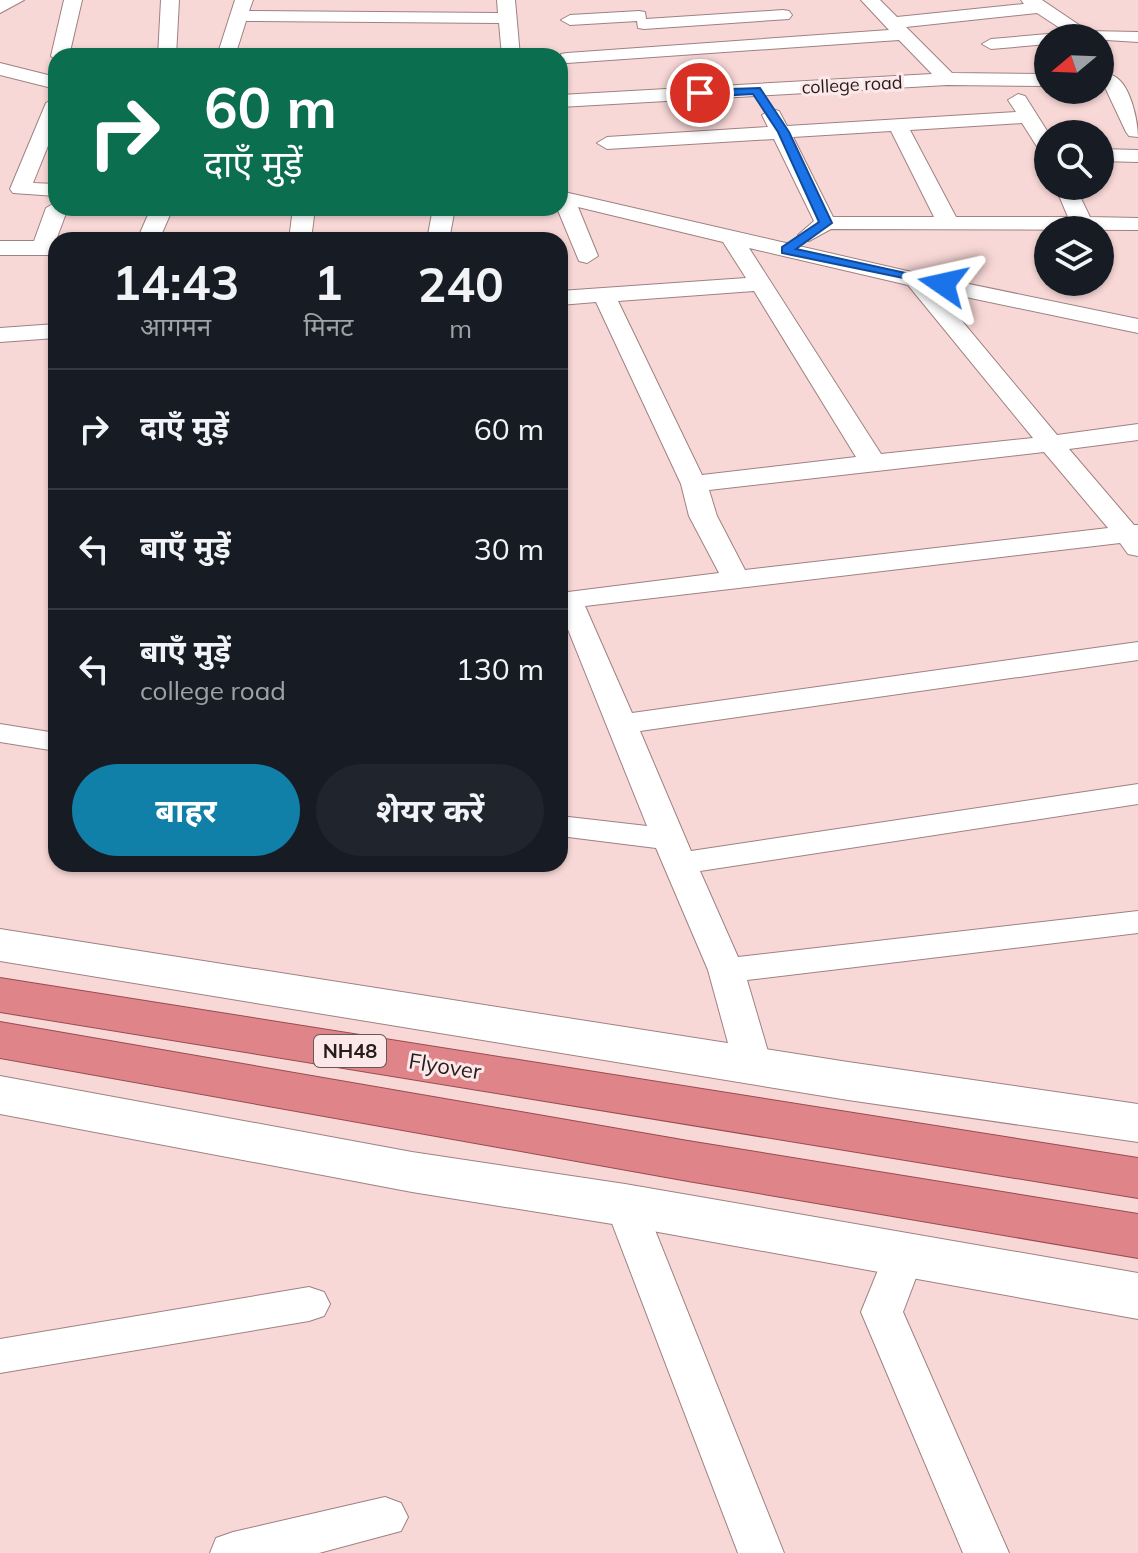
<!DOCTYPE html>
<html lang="hi">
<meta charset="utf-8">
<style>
:root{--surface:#171b24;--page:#20242c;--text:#f1f3f6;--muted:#9ea1a6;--line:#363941;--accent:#1180a8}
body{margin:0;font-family:Mulish,"Noto Sans Devanagari",sans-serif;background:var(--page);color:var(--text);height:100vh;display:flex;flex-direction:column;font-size:30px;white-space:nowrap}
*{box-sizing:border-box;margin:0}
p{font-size:26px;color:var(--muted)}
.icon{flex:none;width:44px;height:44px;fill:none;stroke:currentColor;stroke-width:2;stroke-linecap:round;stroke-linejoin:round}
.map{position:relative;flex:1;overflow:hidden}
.panel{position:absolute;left:48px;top:232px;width:520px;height:640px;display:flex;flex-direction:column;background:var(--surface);border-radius:24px;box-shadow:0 2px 6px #0004}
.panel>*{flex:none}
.banner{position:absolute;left:48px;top:48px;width:520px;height:168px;border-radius:24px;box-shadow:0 2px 6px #0004;background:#0b6e4f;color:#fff;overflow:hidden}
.needle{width:52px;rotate:251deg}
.fabs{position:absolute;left:1034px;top:24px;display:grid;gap:16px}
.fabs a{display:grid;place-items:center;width:80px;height:80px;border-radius:50%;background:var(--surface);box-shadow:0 2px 6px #0004;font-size:40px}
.pin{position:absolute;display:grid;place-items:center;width:68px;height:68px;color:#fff;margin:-34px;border:4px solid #fff;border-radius:50%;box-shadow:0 2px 8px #0007}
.me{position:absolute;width:88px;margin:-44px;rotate:281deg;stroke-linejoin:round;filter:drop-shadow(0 0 6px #0008)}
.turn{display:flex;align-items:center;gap:28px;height:168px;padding:0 24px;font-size:36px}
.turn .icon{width:104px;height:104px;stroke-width:2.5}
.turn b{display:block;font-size:56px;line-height:68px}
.eta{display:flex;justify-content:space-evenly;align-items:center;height:136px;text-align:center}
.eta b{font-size:48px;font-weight:700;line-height:56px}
.action{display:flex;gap:16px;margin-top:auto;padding:16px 24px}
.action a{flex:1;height:92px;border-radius:48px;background:var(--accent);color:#fff;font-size:32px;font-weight:700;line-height:92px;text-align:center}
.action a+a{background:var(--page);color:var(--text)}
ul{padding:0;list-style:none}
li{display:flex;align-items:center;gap:24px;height:120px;padding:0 24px;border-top:2px solid var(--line)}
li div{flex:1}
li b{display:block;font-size:30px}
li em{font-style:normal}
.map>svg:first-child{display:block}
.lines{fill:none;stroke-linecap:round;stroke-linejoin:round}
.minor-casing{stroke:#9f8181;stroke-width:2}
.tertiary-casing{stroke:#9f8181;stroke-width:2}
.secondary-casing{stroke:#9f8181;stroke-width:2}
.trunk-casing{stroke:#994c4e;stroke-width:2}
.minor{fill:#fff;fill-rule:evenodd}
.tertiary{fill:#fff;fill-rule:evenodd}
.secondary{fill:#fff;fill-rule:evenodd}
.trunk{fill:#df8488;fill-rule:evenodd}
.route{fill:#1a73e8;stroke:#114b97;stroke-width:2}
.labels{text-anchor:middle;stroke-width:6;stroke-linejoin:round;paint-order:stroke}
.far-street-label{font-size:18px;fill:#271b1b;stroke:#fce8e8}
.shield{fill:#fce8e8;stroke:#675858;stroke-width:2}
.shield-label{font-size:20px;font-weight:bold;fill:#271b1b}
.street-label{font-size:22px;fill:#271b1b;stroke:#fce8e8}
</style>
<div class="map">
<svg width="1138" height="1553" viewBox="0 0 1138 1553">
<rect width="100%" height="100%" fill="#f8d8d7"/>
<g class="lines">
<defs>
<path id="minor" d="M64 0H82L69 56H56V60L51 56Z
M161 0H179L176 56H158Z
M235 0H253L249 11 498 13 497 0H515L520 56H502L499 23 246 21 235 56H217Z
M861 0H880L897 17 1024 4 1021 0H1042L1088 31 1138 32V42L1075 38 1037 13 906 27 952 73 1048 74V86L947 85 560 107V95L932 74 899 40 567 63 560 61 561 54 567 53 889 30Z
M783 10 789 11 792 15 789 19 644 29 638 28 637 21 570 25 561 20 570 15 639 11 645 12 646 19Z
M1048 34 1056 38H1048V44L991 49 982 44 991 39Z
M0 63 56 77V89L0 75Z
M1111 75C1130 80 1138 121 1138 137L1129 136 1126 132 1102 81Z
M1018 94 1025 96 1049 134 1048 155 1041 153 1022 123 910 130 956 217H1068L1055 186H1075L1090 217 1138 218V230L831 229 809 241 798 235 814 221 774 139 607 149 597 143 607 137 768 127 762 115 772 109 779 111 787 126 1016 112 1008 100ZM891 131 934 217H833L793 137Z
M56 97V126L33 183 56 184V196L13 193 10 189 46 103Z
M1100 149 1138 150V162L1100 161Z
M560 191 916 273 1138 319V333L937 291 1057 435 1138 424V440L1069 449 1134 525H1138V556L1128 554 1120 543 585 606 632 713 1138 642V660L640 731 691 851 1138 784V804L700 871 738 957 1138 911V933L747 980 772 1065 766 1074 753 1078 740 1074 734 1065 708 970 656 848 560 836V816L647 826 565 622 560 623V593L719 573 689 516 681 484 596 302 560 305V291L746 278 723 242 578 207 598 256 587 263 579 261 557 208H560ZM749 248 908 285 1033 438 881 454ZM754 291 856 457 702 475 618 301ZM1044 452 1108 528 745 570 717 516 709 490Z
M56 202V208H68L56 240V255H0V241H34L46 208Z
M151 208H173L159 240H137Z
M293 208H315L311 240H289Z
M433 208H455L449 240H427Z
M56 324V338L0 342V328Z
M0 724 56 733V751L0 742Z
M625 1190 639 1194 645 1205 784 1553H738L605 1205 611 1194Z
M904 1238 919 1243 925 1254 903 1312 1009 1553H963L861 1312 889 1243Z
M309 1287 324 1292 330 1304 324 1316 309 1321 0 1373V1339Z
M385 1497 401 1503 408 1517 401 1531 319 1553H210L216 1538 233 1532Z"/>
<path id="tertiary" d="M0 0H24L0 13Z"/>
<path id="secondary" d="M0 929 848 1062 1138 1104V1142L848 1100 0 961Z
M0 1076 412 1152 625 1184 1138 1273V1319L625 1226 412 1192 0 1114Z"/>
<path id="trunk" d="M0 978 1138 1158V1198L0 1012Z
M0 1022 688 1141 1138 1214V1258L688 1181 0 1058Z"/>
</defs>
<use href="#minor" class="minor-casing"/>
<use href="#tertiary" class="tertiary-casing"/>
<use href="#secondary" class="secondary-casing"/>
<use href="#trunk" class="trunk-casing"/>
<use href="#minor" class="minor"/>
<use href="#tertiary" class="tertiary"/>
<use href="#secondary" class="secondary"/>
<use href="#trunk" class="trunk"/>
</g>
<path class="route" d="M760 88 789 132 832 223 796 249 947 282V287L782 253V247L819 222 778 132 753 94 700 97 695 93 700 90Z"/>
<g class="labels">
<g class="far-street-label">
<text transform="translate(852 85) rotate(-3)" y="6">college road</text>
</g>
<rect class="shield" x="314" y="1035" width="72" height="32" rx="6"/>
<g class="shield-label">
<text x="350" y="1058">NH48</text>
</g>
<g class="street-label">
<text transform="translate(445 1066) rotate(9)" y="8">Flyover</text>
</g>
</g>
</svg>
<div class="fabs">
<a><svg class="needle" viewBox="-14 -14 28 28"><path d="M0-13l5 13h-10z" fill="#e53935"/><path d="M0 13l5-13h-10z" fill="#9ea1a6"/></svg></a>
<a><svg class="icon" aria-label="search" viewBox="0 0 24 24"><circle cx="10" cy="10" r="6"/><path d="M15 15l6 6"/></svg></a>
<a><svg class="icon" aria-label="layers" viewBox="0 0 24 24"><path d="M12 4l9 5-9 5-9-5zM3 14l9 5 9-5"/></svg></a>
</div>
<div class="pin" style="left:700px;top:93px;background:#d93025"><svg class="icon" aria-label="arrive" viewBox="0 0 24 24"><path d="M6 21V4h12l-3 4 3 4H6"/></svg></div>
<svg class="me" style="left:943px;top:284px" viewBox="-20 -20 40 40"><path d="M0-17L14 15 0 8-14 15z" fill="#1a73e8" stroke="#fff" stroke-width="4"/></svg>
<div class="banner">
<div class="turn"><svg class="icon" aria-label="right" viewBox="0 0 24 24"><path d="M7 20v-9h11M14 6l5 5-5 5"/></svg><div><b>60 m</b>दाएँ मुड़ें</div></div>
</div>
<section class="panel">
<div class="eta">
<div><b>14:43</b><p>आगमन</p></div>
<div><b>1</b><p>मिनट</p></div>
<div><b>240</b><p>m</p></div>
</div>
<ul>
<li><svg class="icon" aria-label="right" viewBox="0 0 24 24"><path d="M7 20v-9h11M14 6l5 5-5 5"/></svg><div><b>दाएँ मुड़ें</b></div><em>60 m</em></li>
<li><svg class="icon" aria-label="left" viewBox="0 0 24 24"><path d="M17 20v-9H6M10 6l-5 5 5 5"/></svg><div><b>बाएँ मुड़ें</b></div><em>30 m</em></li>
<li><svg class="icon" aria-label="left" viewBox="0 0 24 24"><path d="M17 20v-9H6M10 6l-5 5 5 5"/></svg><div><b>बाएँ मुड़ें</b><p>college road</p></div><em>130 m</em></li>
</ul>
<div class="action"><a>बाहर</a><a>शेयर करें</a></div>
</section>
</div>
